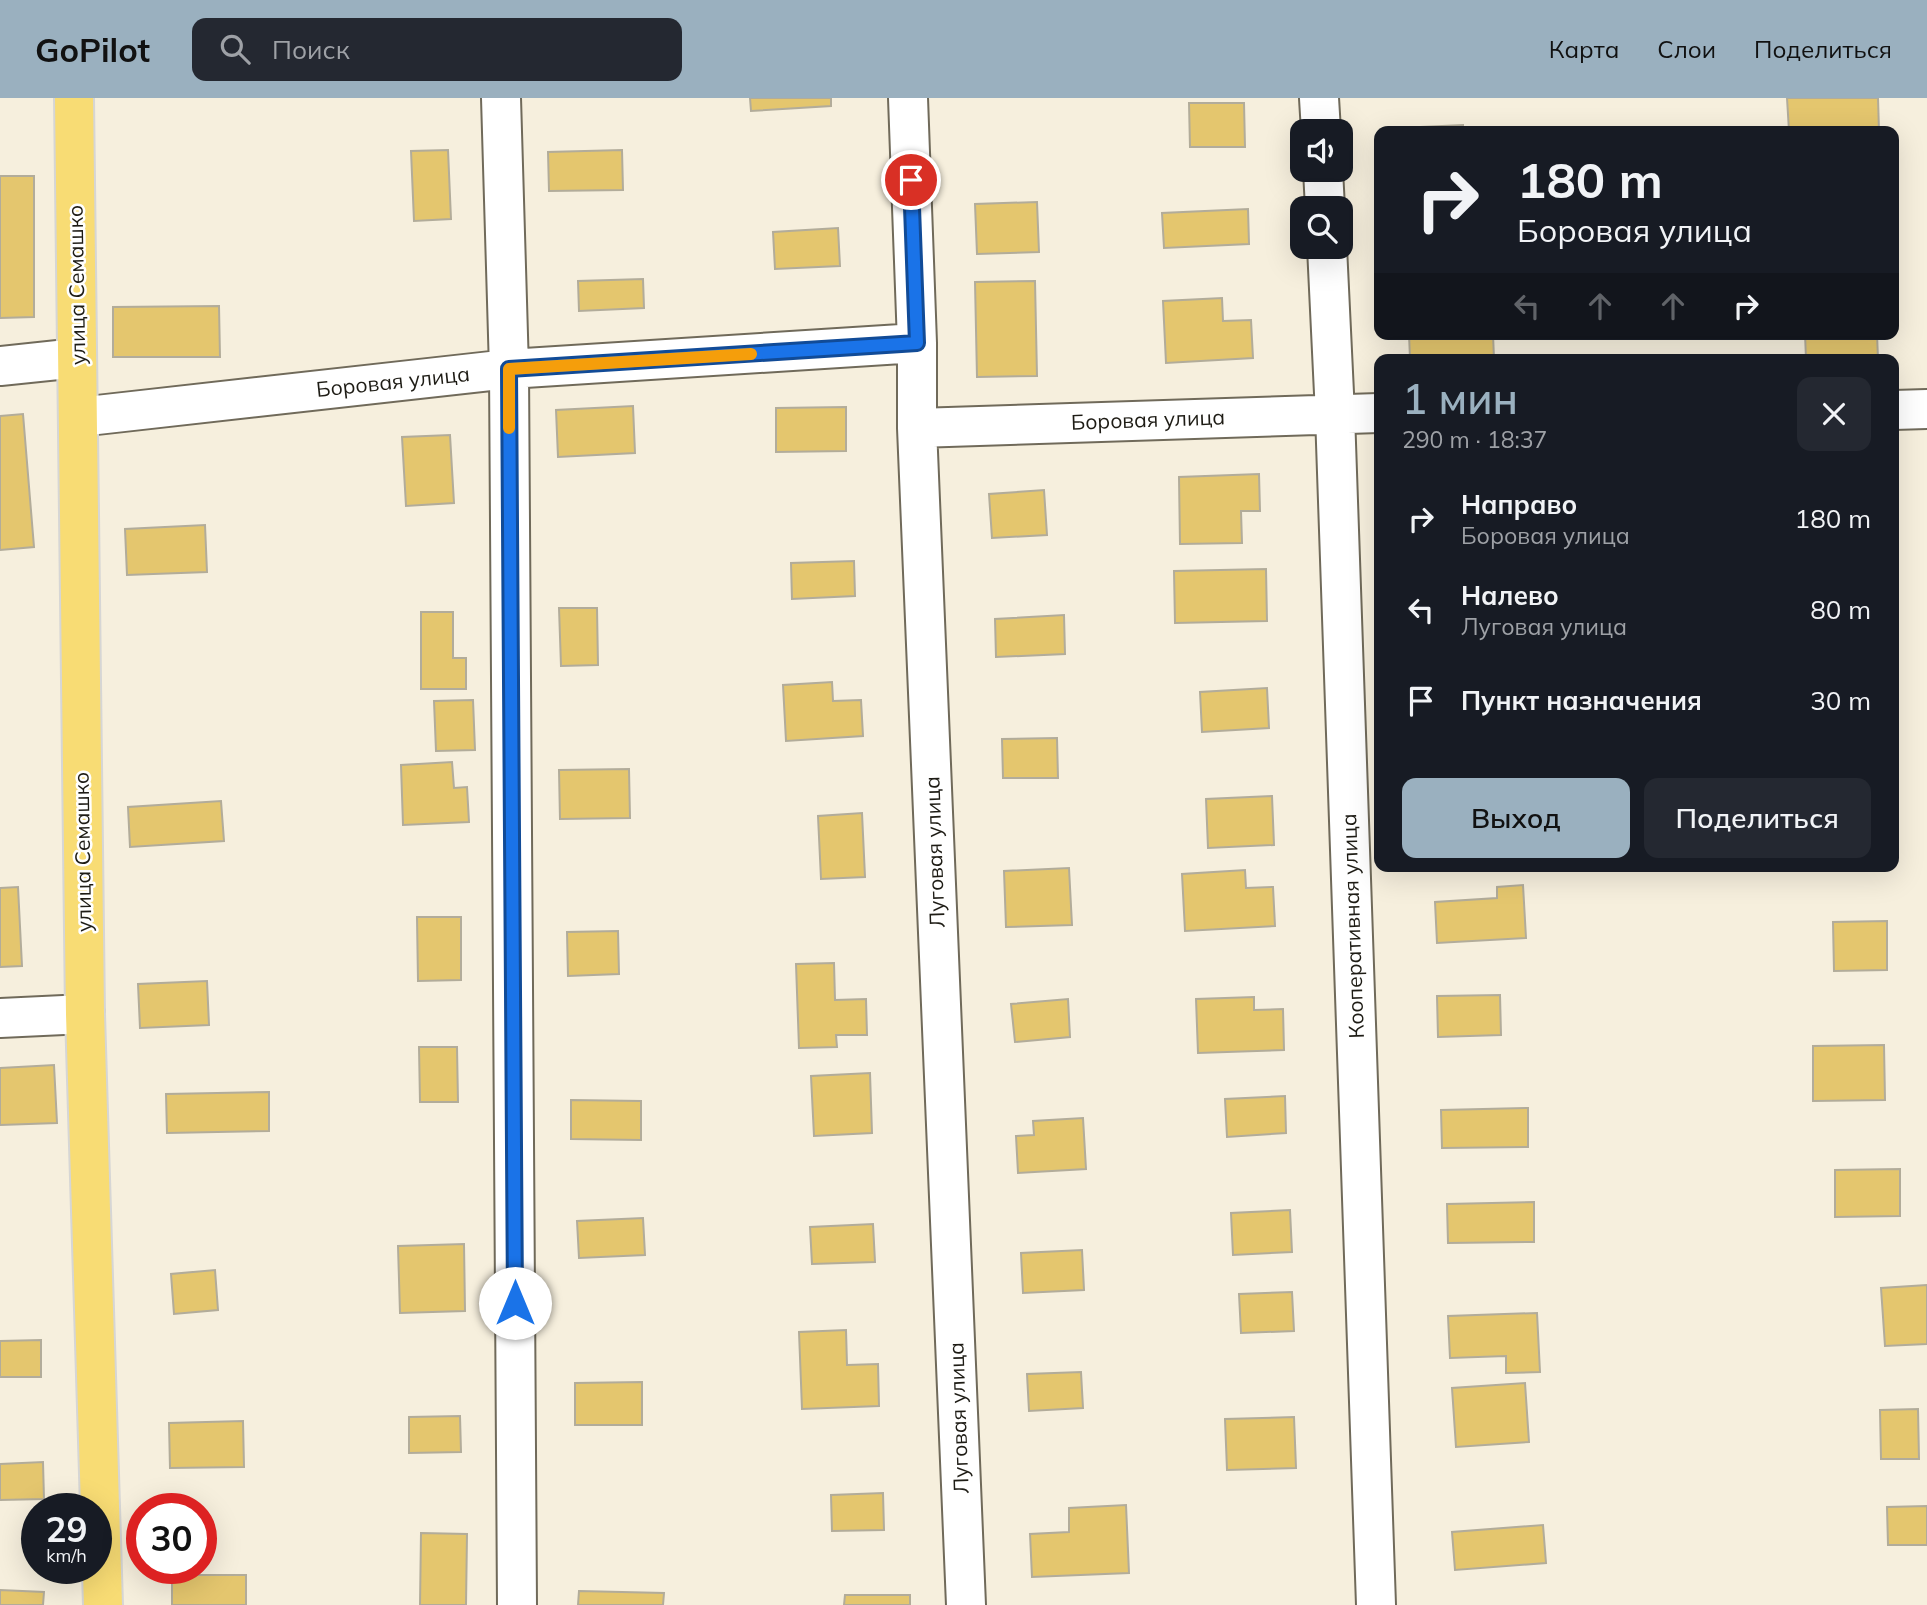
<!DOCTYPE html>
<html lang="ru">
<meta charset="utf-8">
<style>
:root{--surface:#171b24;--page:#242831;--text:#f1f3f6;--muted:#9ea1a6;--accent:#9ab0bf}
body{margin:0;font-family:Mulish,sans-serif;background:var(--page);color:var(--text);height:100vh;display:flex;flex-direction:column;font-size:26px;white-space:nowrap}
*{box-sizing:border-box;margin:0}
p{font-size:23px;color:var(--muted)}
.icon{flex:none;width:38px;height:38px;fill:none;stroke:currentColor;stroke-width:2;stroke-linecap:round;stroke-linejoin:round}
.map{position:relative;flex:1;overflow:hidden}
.sheet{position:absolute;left:1374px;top:256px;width:525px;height:518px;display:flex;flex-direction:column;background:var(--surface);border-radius:14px;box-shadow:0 7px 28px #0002}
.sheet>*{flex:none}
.banner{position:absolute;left:1374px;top:28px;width:525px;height:214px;border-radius:14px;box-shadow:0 7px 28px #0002;background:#171b24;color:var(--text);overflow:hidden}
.controls{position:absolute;left:1290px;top:21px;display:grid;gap:14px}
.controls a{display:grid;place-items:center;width:63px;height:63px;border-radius:14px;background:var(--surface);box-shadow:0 7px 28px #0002;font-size:35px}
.speed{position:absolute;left:21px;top:1395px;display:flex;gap:14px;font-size:35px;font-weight:700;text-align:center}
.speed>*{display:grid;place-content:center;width:91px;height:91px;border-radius:50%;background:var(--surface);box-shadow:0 7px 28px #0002;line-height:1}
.speed small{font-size:18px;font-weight:400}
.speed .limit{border:10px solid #d22;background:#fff;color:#111}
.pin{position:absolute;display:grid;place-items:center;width:60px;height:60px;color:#fff;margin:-30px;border:4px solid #fff;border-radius:50%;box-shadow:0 2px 7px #0007}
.me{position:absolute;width:77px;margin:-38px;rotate:0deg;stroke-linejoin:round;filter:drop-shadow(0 0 5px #0008)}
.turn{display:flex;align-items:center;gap:24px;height:147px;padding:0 28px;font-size:32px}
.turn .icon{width:91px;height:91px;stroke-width:2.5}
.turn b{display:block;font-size:49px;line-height:60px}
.lanes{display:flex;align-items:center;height:66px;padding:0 28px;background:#0003;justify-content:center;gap:35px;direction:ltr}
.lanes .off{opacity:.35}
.round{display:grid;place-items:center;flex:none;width:74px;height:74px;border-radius:14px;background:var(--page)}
.headline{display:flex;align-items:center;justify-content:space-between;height:119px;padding:0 28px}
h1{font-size:42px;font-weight:600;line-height:52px;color:var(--accent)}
.action{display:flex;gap:14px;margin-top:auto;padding:14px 28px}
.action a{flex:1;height:80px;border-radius:14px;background:var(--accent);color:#111;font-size:28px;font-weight:600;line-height:80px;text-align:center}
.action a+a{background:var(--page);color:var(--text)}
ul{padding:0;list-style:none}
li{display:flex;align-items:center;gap:21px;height:91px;padding:0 28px}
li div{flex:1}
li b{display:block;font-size:26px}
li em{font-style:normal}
header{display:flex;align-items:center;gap:42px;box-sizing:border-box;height:98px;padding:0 35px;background:var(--accent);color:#111}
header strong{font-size:33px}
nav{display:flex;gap:38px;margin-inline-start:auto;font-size:24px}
.search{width:490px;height:63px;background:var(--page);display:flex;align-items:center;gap:18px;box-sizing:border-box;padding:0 24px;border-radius:14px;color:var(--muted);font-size:26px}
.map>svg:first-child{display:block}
.building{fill:#e4c66e;stroke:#b2ac9a;stroke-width:2}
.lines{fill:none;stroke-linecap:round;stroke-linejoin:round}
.minor-casing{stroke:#706a5a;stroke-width:42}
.major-casing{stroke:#d6d6d5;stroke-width:42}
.minor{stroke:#fff;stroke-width:38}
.major{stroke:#f8dc74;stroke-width:38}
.route-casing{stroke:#114b97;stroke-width:18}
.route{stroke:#1a73e8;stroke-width:12}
.slow{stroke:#f59e0b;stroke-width:12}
.labels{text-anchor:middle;stroke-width:5;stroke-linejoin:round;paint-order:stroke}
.street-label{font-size:21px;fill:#1e1c15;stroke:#fff}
</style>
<header>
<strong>GoPilot</strong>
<div class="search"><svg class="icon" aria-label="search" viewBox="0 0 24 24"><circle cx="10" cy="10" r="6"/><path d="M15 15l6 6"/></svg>Поиск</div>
<nav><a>Карта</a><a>Слои</a><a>Поделиться</a></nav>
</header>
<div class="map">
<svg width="1927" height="1507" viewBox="0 0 1927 1507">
<rect width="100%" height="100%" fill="#f6efdd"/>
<path class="building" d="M750 0H831V8L751 13Z
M1787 0H1878L1879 33H1789Z
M1189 5H1244L1245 49H1190Z
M1463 27V33H1399V30Z
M448 52 451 121 414 123 411 53Z
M622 52 623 92 549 93 548 54Z
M0 78H34V219L0 220Z
M1037 104 1039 154 977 156 975 106Z
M1248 111 1249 146 1164 150 1162 115Z
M838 130 840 168 775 171 773 134Z
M643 181 644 210 579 213 578 183Z
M1035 183 1037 278 977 279 975 184Z
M1222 200 1223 223 1251 222 1253 260 1166 265 1163 203Z
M219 208 220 259H113V209Z
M1409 236H1493L1494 261H1410Z
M1805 236H1877L1878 261H1806Z
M633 308 635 355 558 359 556 312Z
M846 309V353L776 354V310Z
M23 316 34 449 0 452V318Z
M450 337 454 405 406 408 402 339Z
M1259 376 1260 413H1241L1242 445 1180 446 1179 379Z
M1044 392 1047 437 992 440 989 396Z
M205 427 207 474 127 477 125 431Z
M854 463 855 498 792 501 791 465Z
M1266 471 1267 523 1175 525 1174 473Z
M559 510H597L598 567 561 568Z
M421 514H453V560H466V591H421Z
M1064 517 1065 556 996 559 995 521Z
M832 584 833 603 861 602 863 638 786 643 783 587Z
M1267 590 1269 630 1202 634 1200 594Z
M473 602 475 652 436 653 434 603Z
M1057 640 1058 680H1003L1002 641Z
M452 664 454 690 467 689 469 724 403 727 401 667Z
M629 671 630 720 560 721 559 672Z
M1272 698 1274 747 1208 750 1206 701Z
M221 703 224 743 130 749 128 709Z
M862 715 865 779 821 781 818 718Z
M1069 770 1072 827 1006 829 1004 773Z
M1245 772 1246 790 1273 789 1275 828 1185 833 1182 776Z
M1523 787 1526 840 1437 845 1435 804 1497 800V789Z
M18 789 22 868 0 869V790Z
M417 819H461V882L418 883Z
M1887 823V872L1834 873 1833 824Z
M618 833 619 876 568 878 567 834Z
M834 865 835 902 866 901 867 937H836L837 949 799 950 796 866Z
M207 883 209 927 140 930 138 886Z
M1500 897 1501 937 1438 939 1437 898Z
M1254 899V912L1283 911 1284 952 1198 955 1196 901Z
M1068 901 1070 939 1015 944 1011 906Z
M1884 947 1885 1002 1813 1003V948Z
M419 949H457L458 1004H420Z
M54 967 57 1025 0 1027V970Z
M870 975 872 1035 814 1038 811 978Z
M269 994V1033L167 1035 166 996Z
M1285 998 1286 1035 1227 1039 1225 1001Z
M571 1002 641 1003V1042L571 1041Z
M1528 1010V1049L1442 1050 1441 1012Z
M1083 1020 1086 1071 1018 1075 1016 1038 1034 1037 1033 1023Z
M1900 1071V1118L1835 1119V1072Z
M1534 1104V1144L1448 1145 1447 1106Z
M1290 1112 1292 1154 1233 1157 1231 1115Z
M643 1120 645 1157 579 1160 577 1123Z
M873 1126 875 1164 812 1166 810 1129Z
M464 1146 465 1213 400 1215 398 1148Z
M1082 1152 1084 1192 1023 1195 1021 1155Z
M215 1172 218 1212 174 1216 171 1176Z
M1927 1187V1246L1885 1248 1881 1190Z
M1292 1194 1294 1233 1241 1235 1239 1196Z
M1537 1215 1540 1274 1506 1275V1258L1450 1260 1448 1218Z
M846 1232 847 1267 878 1266 879 1308 802 1311 799 1234Z
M41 1242V1279H0V1243Z
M1081 1274 1083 1310 1029 1313 1027 1276Z
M642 1284V1327H575V1285Z
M1525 1285 1529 1344 1456 1349 1452 1290Z
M1918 1311 1919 1361H1881L1880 1312Z
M460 1318 461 1354 409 1355V1319Z
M1294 1319 1296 1370 1227 1372 1225 1321Z
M243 1323 244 1369 170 1370 169 1325Z
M43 1364 44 1401 0 1402V1366Z
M883 1395 884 1432 832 1433 831 1397Z
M1126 1407 1129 1475 1032 1479 1030 1436 1069 1434V1410Z
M1927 1408V1447H1888L1887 1409Z
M1543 1427 1546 1465 1455 1472 1452 1434Z
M421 1435 467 1436 466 1507H420Z
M172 1477H246V1507H172Z
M0 1492 44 1494 43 1507H0Z
M579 1493 664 1495 663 1507H578Z
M845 1497H910V1507H844Z"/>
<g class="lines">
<defs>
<path id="minor" d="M501 0 509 271 517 1507
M908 0 917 245V330L966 1507
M1319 0 1321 33
M1323 72 1325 110
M1327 149 1335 316 1376 1507
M0 268 77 260
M1894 312 1927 311
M79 319 509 271 917 245
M917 330 1379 315
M0 920 85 916"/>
<path id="major" d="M74 0 85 916 103 1507"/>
</defs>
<use href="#minor" class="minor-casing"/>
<use href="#major" class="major-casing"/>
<use href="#minor" class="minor"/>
<use href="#major" class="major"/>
</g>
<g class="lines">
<defs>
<path id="route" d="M515 1205 509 271 917 245 911 82"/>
</defs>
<use href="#route" class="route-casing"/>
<use href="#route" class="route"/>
<path class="slow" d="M509 330V271L751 256"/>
</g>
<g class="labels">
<g class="street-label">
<text transform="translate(77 187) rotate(-91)" y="7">улица Семашко</text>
<text transform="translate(393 284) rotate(-6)" y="7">Боровая улица</text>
<text transform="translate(1148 322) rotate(-2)" y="7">Боровая улица</text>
<text transform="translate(83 754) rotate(-91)" y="7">улица Семашко</text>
<text transform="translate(935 754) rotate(-92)" y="7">Луговая улица</text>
<text transform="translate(1353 828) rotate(-92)" y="7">Кооперативная улица</text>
<text transform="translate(959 1320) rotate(-92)" y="7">Луговая улица</text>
</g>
</g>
</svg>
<div class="controls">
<a><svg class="icon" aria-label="sound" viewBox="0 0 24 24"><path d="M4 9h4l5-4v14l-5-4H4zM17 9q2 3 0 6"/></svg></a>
<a><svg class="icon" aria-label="search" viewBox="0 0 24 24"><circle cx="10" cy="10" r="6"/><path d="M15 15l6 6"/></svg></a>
</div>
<div class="speed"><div>29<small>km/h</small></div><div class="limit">30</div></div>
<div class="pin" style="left:911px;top:82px;background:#d93025"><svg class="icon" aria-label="arrive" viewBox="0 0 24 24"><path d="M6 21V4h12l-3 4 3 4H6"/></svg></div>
<svg class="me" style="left:515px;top:1205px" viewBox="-20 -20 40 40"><circle r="19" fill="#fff"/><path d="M0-13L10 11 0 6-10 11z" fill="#1a73e8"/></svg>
<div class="banner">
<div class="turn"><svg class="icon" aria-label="right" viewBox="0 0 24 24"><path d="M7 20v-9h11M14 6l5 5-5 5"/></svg><div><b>180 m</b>Боровая улица</div></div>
<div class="lanes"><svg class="icon off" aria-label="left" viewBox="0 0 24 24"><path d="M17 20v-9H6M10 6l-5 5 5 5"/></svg><svg class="icon off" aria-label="ahead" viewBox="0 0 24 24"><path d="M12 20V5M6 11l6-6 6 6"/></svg><svg class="icon off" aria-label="ahead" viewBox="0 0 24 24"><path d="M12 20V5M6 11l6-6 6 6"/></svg><svg class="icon" aria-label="right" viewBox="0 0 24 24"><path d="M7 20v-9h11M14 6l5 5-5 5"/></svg></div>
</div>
<section class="sheet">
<div class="headline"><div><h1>1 мин</h1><p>290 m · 18:37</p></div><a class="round"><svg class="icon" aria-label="close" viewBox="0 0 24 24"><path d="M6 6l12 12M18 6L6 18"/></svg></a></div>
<ul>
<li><svg class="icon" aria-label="right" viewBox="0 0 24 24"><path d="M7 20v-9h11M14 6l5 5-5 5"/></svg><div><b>Направо</b><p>Боровая улица</p></div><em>180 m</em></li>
<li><svg class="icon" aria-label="left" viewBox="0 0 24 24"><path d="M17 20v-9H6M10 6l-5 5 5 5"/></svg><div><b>Налево</b><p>Луговая улица</p></div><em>80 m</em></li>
<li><svg class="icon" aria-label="arrive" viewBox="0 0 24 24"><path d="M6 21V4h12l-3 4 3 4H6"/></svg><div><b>Пункт назначения</b></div><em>30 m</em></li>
</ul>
<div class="action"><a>Выход</a><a>Поделиться</a></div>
</section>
</div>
